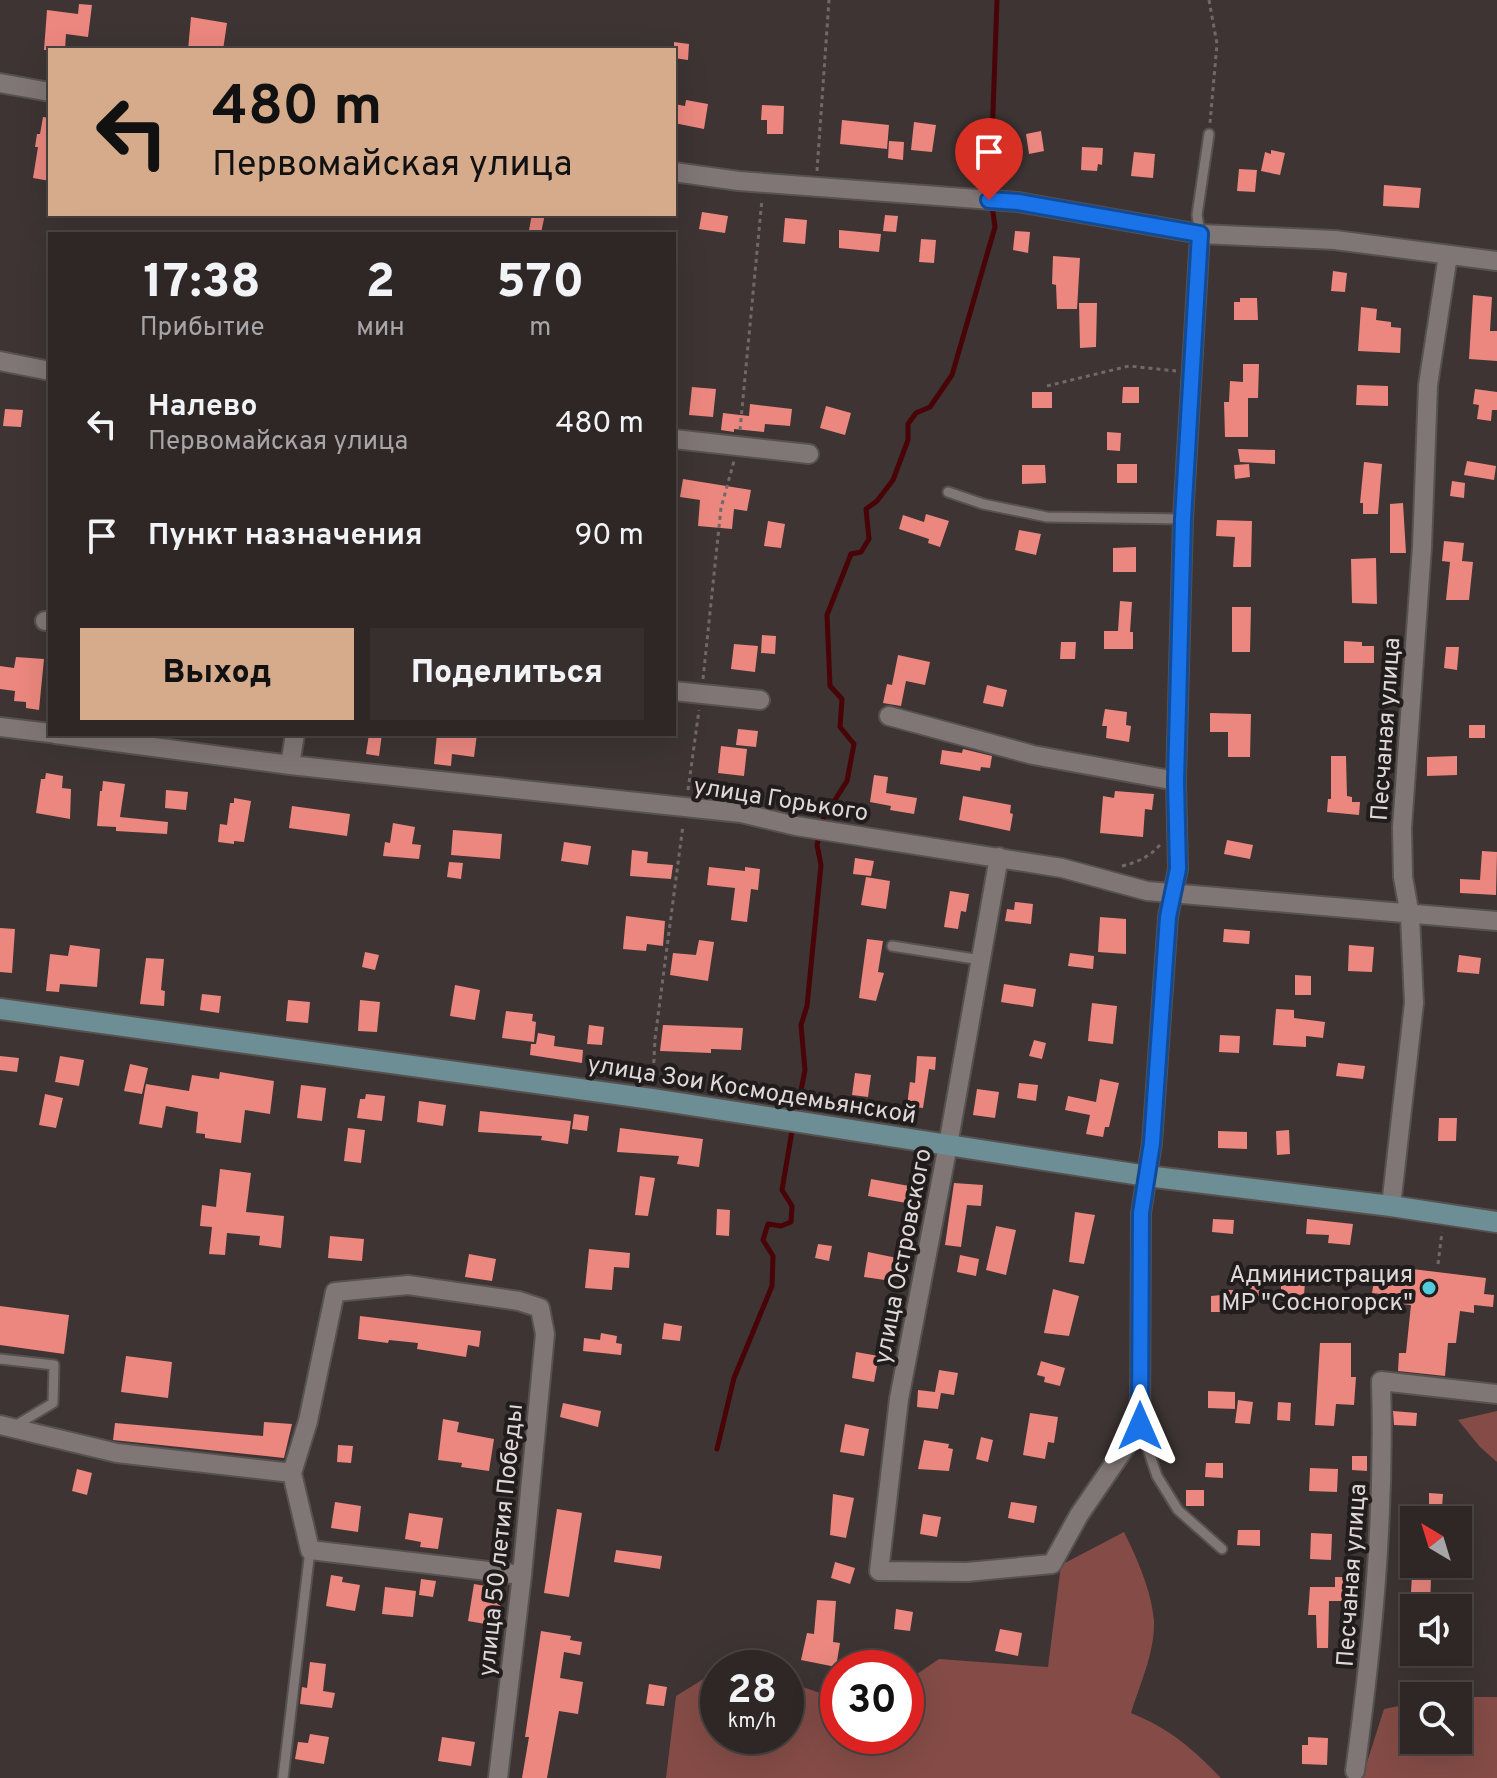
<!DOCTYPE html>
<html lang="ru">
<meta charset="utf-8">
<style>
:root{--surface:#2e2726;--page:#362f2e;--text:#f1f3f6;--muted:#a7a5a7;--line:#494443;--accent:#d6ab8b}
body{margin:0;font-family:Overpass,sans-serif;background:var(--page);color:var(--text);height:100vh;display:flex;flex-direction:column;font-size:30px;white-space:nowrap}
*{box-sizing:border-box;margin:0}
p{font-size:26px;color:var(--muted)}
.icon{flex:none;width:44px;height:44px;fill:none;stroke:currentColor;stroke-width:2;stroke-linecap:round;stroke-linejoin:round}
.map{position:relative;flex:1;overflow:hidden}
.panel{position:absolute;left:48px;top:232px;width:628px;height:504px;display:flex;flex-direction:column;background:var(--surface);border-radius:0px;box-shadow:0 8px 32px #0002,0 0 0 2px var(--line)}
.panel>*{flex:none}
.hud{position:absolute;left:48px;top:48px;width:628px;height:168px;border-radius:0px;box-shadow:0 8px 32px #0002,0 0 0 2px var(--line);background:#d6ab8b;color:#111;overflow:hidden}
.needle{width:52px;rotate:322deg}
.fabs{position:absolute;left:1400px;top:1506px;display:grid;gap:16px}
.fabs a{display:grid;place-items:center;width:72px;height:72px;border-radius:0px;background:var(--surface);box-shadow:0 8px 32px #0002,0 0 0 2px var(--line);font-size:40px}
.speed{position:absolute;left:700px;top:1650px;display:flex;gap:16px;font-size:40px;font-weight:700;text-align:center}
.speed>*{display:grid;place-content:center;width:104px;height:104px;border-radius:50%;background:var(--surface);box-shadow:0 8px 32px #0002,0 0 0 2px var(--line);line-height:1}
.speed small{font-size:20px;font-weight:400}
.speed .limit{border:12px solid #d22;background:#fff;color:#111}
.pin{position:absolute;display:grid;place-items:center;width:68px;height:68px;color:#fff;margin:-82px -34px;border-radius:50% 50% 50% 0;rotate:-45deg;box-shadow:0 0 8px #0007}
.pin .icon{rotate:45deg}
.me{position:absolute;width:88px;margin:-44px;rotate:0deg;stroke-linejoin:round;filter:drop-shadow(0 0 6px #0008)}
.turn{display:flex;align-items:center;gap:28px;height:168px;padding:0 32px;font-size:36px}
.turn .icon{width:104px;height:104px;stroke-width:2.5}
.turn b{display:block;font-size:56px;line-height:68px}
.eta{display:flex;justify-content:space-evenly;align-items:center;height:136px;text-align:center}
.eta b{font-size:48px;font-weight:800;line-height:56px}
.cta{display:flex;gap:16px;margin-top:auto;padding:16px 32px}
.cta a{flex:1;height:92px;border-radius:0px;background:var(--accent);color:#111;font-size:32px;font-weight:800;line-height:92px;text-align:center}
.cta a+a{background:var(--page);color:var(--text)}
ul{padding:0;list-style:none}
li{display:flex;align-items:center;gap:24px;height:112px;padding:0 32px}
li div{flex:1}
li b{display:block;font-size:30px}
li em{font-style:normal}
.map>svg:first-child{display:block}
.green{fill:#854c47}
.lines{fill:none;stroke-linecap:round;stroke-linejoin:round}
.stream{stroke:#490407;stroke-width:5}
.building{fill:#eb877e}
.lane-casing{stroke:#575150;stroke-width:13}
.street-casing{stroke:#575150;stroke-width:22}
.secondary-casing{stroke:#575150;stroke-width:24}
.path{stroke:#716969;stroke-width:3;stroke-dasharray:4 4;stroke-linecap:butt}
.lane{stroke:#807675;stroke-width:9}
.street{stroke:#807675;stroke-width:18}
.secondary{stroke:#6c8e94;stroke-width:20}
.route-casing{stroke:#114b97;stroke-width:20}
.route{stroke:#1a73e8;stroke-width:14}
.poi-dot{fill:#54cade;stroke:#211d1d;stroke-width:3}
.labels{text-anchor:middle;stroke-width:8;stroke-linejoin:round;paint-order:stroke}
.street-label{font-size:24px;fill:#ded8d8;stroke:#211d1d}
.poi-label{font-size:24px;fill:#ded8d8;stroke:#211d1d;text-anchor:end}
</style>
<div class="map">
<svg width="1497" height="1778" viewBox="0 0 1497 1778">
<rect width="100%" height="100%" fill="#3d3433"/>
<path class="green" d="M1497 1411V1462L1480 1447 1458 1420Z
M1124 1532C1137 1558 1152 1592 1154 1621 1155 1652 1140 1684 1131 1713 1169 1728 1193 1749 1221 1778H666L676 1696 718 1670V1736H786V1681L820 1693 838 1710V1736H906V1734L913 1735 906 1713V1698L917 1674 939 1659 1048 1667 1061 1565Z
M1458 1697H1497V1778H1362L1384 1709 1414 1703V1740H1458Z"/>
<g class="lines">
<path class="stream" d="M990 195 997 0
M796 1116 805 1070 801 1025 807 1006 821 865 817 845 824 817 847 781 854 744 840 727 842 699 830 686 827 615 851 554 861 552 869 539 866 509 877 501 893 480 908 440V424L916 413 930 407 952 375 995 227 992 205
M717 1449 734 1378 772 1286 773 1256 763 1240 768 1224 781 1226 791 1222 792 1206 782 1190 793 1125"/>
</g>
<path class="building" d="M79 4 92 5 88 37 66 34 65 50H44L47 10 78 14Z
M191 17 227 23 223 50H188Z
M674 42 689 44 688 60 674 58Z
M686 100 708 104 704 129 674 123V104L685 106Z
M762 105 784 106 783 134H767V120H761Z
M43 117 50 118V181L33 178 38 147H35L37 134H40Z
M842 120 889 125 887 149 840 144Z
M914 122 936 125 932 152 911 150Z
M1041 131 1044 151 1029 154 1026 134Z
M889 141 904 142 903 160 888 158Z
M1082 147 1103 148 1102 165 1098 164 1097 171 1081 170Z
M1271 150 1285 153 1280 175 1261 171 1265 152 1271 154Z
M1134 152 1155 154 1153 178 1131 176Z
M1239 169 1257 170 1255 192 1237 191Z
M1384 185 1421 188 1419 208 1383 206Z
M702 212 728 216 725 233 699 229Z
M532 214H545L541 233 529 230Z
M885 215 898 216 896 232 883 231Z
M785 218 807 220 805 244 783 242Z
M839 230 881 234 879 252 839 248Z
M1015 231 1030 232 1028 253 1013 250Z
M921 239 936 240 934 263 919 262Z
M1053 256 1080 258 1077 309H1057L1056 285 1052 284Z
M1333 271 1347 273 1345 292 1331 291Z
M1473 295 1492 297 1490 331H1497V361L1469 359Z
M1240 298H1257L1258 320H1234V302H1240Z
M1079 303H1097L1096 347 1080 348Z
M1361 307 1377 309 1376 320 1391 322V327L1401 328 1400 353 1358 351Z
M1243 364H1259L1258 398H1248V437H1225L1224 402H1229L1230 381 1243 382Z
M1357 385 1388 386V406L1356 405Z
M692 387 716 389 713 417 689 415Z
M1123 387H1139V403H1122Z
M1475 389 1497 392V410H1492L1491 421 1477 419 1479 405 1473 404Z
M1032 392H1052V408H1032Z
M750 404 792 409 790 426 765 424 764 432 734 429V432L721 430 723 413 749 416Z
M826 406 851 413 845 435 820 428Z
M5 409 23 410 21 427 3 426Z
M1107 432 1121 433 1120 451 1107 450Z
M1238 449 1275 450V464L1240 462Z
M1467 461 1496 466 1494 480 1464 475Z
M1364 462 1382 464 1378 514H1363V503H1360Z
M1117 464H1137V483H1117Z
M1249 464 1250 477 1235 479 1234 465Z
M1022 465H1045L1046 483 1022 484Z
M683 479 751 490 747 511 734 509 732 529 698 526 700 500 680 497Z
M1452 481 1465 483 1464 498 1450 496Z
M1403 503 1406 553H1390V504Z
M926 514 949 521 940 547 928 543 929 539 899 529 903 515 924 522Z
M1217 520 1252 521 1251 567H1233L1235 537 1216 536Z
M768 521 785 524 781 548 764 546Z
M1019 530 1041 534 1036 555 1015 550Z
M1444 541 1464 543 1462 561 1473 562 1469 600H1446L1450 562 1442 561Z
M1136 547V572H1113V548Z
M1376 558 1377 604 1352 603 1351 559Z
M1120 601 1132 602 1130 632H1133V649H1104V631H1118Z
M1232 607H1251L1250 652H1232Z
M762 635 776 636 775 654 761 653Z
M1344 641 1362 642V646H1374V663H1344Z
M1061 642H1076L1075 659H1060Z
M734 644 758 646 755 672 731 669Z
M1446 647H1459L1457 670 1444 668Z
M898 655 930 662 925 685 906 681 901 706 883 703 887 684 892 685Z
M16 657 44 659 39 710 26 708V702L14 701 15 691 0 689V666L14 668Z
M987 685 1007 690 1003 707 983 703Z
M1105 709 1127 712 1126 725 1131 726 1129 742 1106 738 1107 726H1102Z
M1210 713 1251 714 1250 757H1228V732H1210Z
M1469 725H1485V738H1469Z
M738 729 758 731 756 747 736 745Z
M369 734H382L379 756 366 754Z
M437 734H477L474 757 452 754 451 766 434 764Z
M721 746 747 749 744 776 718 773Z
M963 749 992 756 990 768 981 767 980 771 940 764 942 750 962 753Z
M1331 756H1346L1347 796 1352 797V802H1360L1359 815 1327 812 1328 799H1331Z
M1457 756V775L1427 776V757Z
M46 773 63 776 62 788 71 789 70 819 36 813 41 779H45Z
M874 775 888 777 886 793 917 798 914 814 890 810 891 806 870 802Z
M103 781 125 784 120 817 168 822 167 834 116 831V827L97 826 100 791H102Z
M166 790 188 792 186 810 165 808Z
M1115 791 1154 794 1152 810 1145 809 1143 837 1100 833 1103 796 1114 798Z
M963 796 1011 805 1010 813 1013 814 1010 831 959 820Z
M234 798 251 801 244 842 234 841V844L218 842 220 824 227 825 230 803H234Z
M292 806 350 814 347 836 289 828Z
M393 823 415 827 412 844 421 845 419 859 383 856 385 842 390 843Z
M453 830 502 834 500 859 451 855Z
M1227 840 1253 845 1250 859 1224 854Z
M564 842 591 846 588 865 561 861Z
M632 850 648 852 647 863 673 865 671 879 630 876Z
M1482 851 1497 852 1496 895 1460 893V879L1480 880Z
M855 858 874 861 871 876 853 874Z
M449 862 463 863 461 879 447 877Z
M709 867 745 871V867L760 869 758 890 751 889 747 922 731 920 735 888 707 885Z
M866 877 890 881 886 909 861 905Z
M950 891 969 894 966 912 961 911 958 929 944 927Z
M1015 902 1033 904 1031 924 1005 921 1007 909 1014 910Z
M626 916 665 921 663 946 647 944 646 951 623 949Z
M1100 917 1126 919V954L1098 952Z
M0 928 15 929 12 973 0 972Z
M1224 929 1250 931 1249 944 1223 942Z
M867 939 883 941 878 972 884 973 876 1001 859 998Z
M699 940 714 942 708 981 670 975 673 953 696 955Z
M70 945 100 949 97 987 60 984 59 992 46 991 50 954 68 956Z
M1349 945 1374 947 1372 972 1348 971Z
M365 952 379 955 375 970 362 967Z
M1070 953 1094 956 1093 969 1068 966Z
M1459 955 1481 958 1479 974 1457 972Z
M146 958 164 959 161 990 165 991 164 1006 140 1004Z
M1295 975 1311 976V995H1295Z
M1004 984 1036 989 1033 1007 1001 1002Z
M455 985 480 990 475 1020 450 1016Z
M202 994 221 996 219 1013 200 1010Z
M288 1000 310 1002 308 1023 286 1021Z
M360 1000 380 1002 377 1032 358 1031Z
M1092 1003 1117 1006 1113 1044 1088 1041Z
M1276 1009 1294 1010V1018L1325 1022 1323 1038 1306 1036V1047L1273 1045Z
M506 1011 533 1014 532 1021 536 1022 534 1042 502 1038Z
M589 1025 604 1027 602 1045 587 1044Z
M663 1025 743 1028 741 1050 711 1049V1053L660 1051Z
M538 1033 555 1036 554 1046 583 1050 582 1063 530 1055 531 1044H536Z
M1220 1035 1240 1036 1239 1053 1219 1052Z
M1034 1040 1046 1043 1042 1059 1029 1056Z
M0 1056 19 1058 17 1072 0 1070Z
M60 1056 84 1060 79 1086 55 1082Z
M917 1056 936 1057 935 1070 929 1069 923 1108 907 1106 910 1082 915 1083Z
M1338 1063 1365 1066 1363 1079 1336 1076Z
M130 1064 148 1068 142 1094 124 1091Z
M220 1072 274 1081 270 1114 245 1110 241 1143 205 1138V1134L196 1133 198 1112 166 1106 162 1128 139 1124 146 1084 189 1091 192 1075 219 1079Z
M855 1073 871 1075 868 1097 852 1095Z
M1100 1079 1119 1083 1109 1127H1105L1103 1137 1086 1134 1090 1115 1065 1110 1068 1096 1096 1102Z
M1019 1083 1038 1085 1036 1101 1017 1098Z
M301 1085 326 1088 322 1121 297 1118Z
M977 1089 999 1092 995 1118 973 1115Z
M45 1094 63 1098 56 1128 39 1125Z
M366 1094 385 1096 382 1121 357 1118 360 1099H365Z
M419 1101 446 1105 443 1126 417 1122Z
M480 1111 571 1121 568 1144 541 1140 542 1136 478 1132Z
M574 1114 589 1116 587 1131 572 1129Z
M1439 1118H1457L1456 1141H1438Z
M348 1128 365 1130 361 1163 344 1161Z
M620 1128 703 1139 699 1167 677 1164 679 1156 617 1152Z
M1289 1130 1290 1154 1277 1155 1276 1131Z
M1218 1131 1247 1132V1149L1218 1148Z
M220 1169 251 1173 246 1212 284 1216 281 1248 259 1245 260 1236 227 1233 225 1255 209 1254 212 1227 200 1226 202 1205 216 1207Z
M640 1176 655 1178 648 1216 635 1215Z
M871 1179 909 1186 906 1203 868 1196Z
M954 1183 983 1185 981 1206 967 1205 961 1247 945 1245Z
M717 1209 730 1210 729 1236 716 1235Z
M1075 1212 1095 1215 1084 1264 1069 1262Z
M1213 1219 1234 1220 1233 1234 1212 1232Z
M1307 1219 1353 1224 1350 1245 1328 1243 1329 1235 1306 1234Z
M996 1226 1016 1230 1006 1275 986 1270Z
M330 1236 364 1239 362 1261 328 1258Z
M818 1244 832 1246 829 1261 815 1258Z
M589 1249 630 1253 629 1268 614 1267 612 1290 585 1288Z
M868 1252 897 1258 894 1276 886 1275 885 1280 864 1277Z
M469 1254 496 1259 492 1281 465 1277Z
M960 1255 979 1259 976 1276 957 1272Z
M1388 1266 1486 1278 1484 1294 1494 1295 1493 1307 1474 1305V1313L1460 1311 1456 1343H1448L1445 1376 1398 1371 1399 1353H1406L1411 1305 1390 1303 1391 1295 1372 1293 1374 1281 1386 1282Z
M1247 1280 1261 1281 1260 1296 1246 1295Z
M1281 1282 1305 1283 1304 1295 1281 1294Z
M1053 1289 1079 1296 1069 1336 1044 1333Z
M1220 1290H1242V1304H1238V1312H1211V1296L1221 1295Z
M1317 1294 1342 1297 1340 1311 1315 1309Z
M0 1306 69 1315 64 1354 0 1345Z
M360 1316 481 1331 479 1347 468 1345 466 1357 417 1349 418 1343 389 1340 388 1343 358 1339Z
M664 1323 682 1326 680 1341 662 1339Z
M601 1333 617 1336 616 1343 622 1344 621 1355 583 1351 584 1338 600 1340Z
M1320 1343H1351V1377H1356L1354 1405 1336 1404 1334 1426 1315 1425Z
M856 1352 879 1356 874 1382 852 1378Z
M126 1356 172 1362 168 1398 121 1392Z
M1041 1361 1065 1368 1060 1386 1044 1382 1045 1377 1037 1375Z
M939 1370 958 1373 954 1395 941 1393 938 1409 917 1407 918 1390 935 1392Z
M1208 1391 1235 1392V1409L1208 1408Z
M1238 1400 1253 1402 1250 1424 1235 1423Z
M1278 1402 1291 1403 1290 1421 1277 1420Z
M563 1403 601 1411 598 1427 560 1417Z
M1393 1411 1417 1413 1416 1426 1394 1425Z
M1030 1413 1058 1417 1054 1443 1048 1442 1045 1459 1023 1455Z
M443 1419 459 1422 457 1432 494 1439 489 1471 461 1467 462 1463 438 1460Z
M264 1422 292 1424 284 1458 113 1440 115 1423 263 1436Z
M845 1424 869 1429 864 1456 840 1452Z
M981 1437 993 1440 988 1462 976 1459Z
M924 1440 949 1444 948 1448 953 1449 949 1471 918 1469Z
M338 1445 353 1446 351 1463 337 1462Z
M1352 1456H1367V1471L1352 1470Z
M1206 1463H1223V1478L1205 1477Z
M1310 1468 1338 1469 1337 1492 1309 1491Z
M77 1469 92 1473 87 1495 72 1491Z
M1186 1490H1204V1506H1186Z
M1429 1493 1443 1494 1441 1520H1416L1417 1504 1429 1505Z
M833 1494 854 1498 846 1538 830 1535Z
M335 1502 361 1506 358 1532 331 1528Z
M1011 1502 1037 1506 1034 1523 1008 1518Z
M557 1509 582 1513 569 1597 544 1593Z
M409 1513 443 1518 438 1549 420 1547 421 1542 405 1539Z
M923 1514 941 1517 937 1537 920 1534Z
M1238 1530H1260V1546L1237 1545Z
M1311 1533 1332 1534 1331 1560 1310 1559Z
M616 1550 662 1556 660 1569 614 1562Z
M835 1562 855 1568 850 1584 831 1578Z
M331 1575 343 1577 342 1582 360 1585 355 1611 326 1606Z
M1412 1576 1431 1578 1430 1608H1410Z
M1335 1577H1355L1357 1601H1329L1328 1648H1317L1316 1615H1308L1310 1587H1335Z
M421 1579 436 1581 433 1597 419 1595Z
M474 1584 503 1589 497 1626 468 1621Z
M385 1587 416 1591 413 1617 382 1614Z
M817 1600 836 1601 833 1642 840 1643 836 1667 801 1660 807 1633 814 1634Z
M896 1609 913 1612 910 1631 894 1629Z
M1000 1629 1022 1633 1018 1656 995 1651Z
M541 1631 571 1636 570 1640 582 1642 580 1655 564 1652 560 1678 583 1682 578 1714 559 1711 547 1778H522L529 1737H525Z
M310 1662 326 1664 323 1691 335 1693 332 1708 300 1704 302 1687 307 1688Z
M649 1684 667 1687 664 1706 646 1704Z
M310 1734 329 1737 324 1764 295 1759 298 1742 308 1743Z
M442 1737 475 1742 471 1766 438 1761Z
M1308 1737 1328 1738 1327 1765 1302 1764V1745H1308Z"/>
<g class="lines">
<defs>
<path id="lane" d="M1200 234 1197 215 1209 134
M948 492 983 504 1047 517 1183 519
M892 946 981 960
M0 1359 54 1365 53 1403 13 1427
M1140 1426 1157 1476 1178 1510 1222 1549
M283 1778 310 1550"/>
<path id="street" d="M0 83 50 92
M674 172 739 181 1018 202 1200 234 1335 240 1497 261
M0 361 50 371
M674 439 809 454
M45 621H50
M674 691 760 700
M889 716 1033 755 1176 781
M0 727 50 733
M55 734 290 765 741 813 796 826 1062 868 1147 891 1497 921
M290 765 295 734
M999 857 948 1145 899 1399 879 1571 967 1572 1052 1564 1079 1515 1140 1426 1141 1213 1152 1143 1168 917 1178 869 1176 781 1183 519 1200 234
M1391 1206 1414 1003 1410 916 1403 877 1402 828 1422 547 1428 385 1448 255
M0 1425 117 1453 292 1473
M1355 1771C1373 1639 1385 1514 1381 1381L1497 1394
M498 1778 522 1575 545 1334 540 1308 519 1301 408 1285 335 1292 308 1421 292 1473 310 1550 522 1575"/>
<path id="secondary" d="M0 1009 652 1099 1147 1176 1391 1206 1497 1222"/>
</defs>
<use href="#lane" class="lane-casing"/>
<use href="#street" class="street-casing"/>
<use href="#secondary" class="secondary-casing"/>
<path class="path" d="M1209 0 1217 44 1210 123
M817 171 829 0
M1047 386 1129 366 1176 371
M740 430 762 199
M703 679 721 508 734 461
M688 790 699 710
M1122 866C1138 862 1149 857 1160 845
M653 1079 655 1039 683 825
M1438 1264 1442 1232"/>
<use href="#lane" class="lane"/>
<use href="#street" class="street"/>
<use href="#secondary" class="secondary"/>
</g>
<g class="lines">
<defs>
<path id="route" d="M989 200 1018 202 1200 234 1183 519 1176 781 1178 869 1168 917 1152 1143 1141 1213 1140 1426"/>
</defs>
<use href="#route" class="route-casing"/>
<use href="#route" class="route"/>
</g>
<circle class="poi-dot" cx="1429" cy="1288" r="8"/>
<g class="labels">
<g class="street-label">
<text transform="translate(1385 729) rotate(-86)" y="8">Песчаная улица</text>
<text transform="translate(781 799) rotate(9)" y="8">улица Горького</text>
<text transform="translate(752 1089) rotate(9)" y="8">улица Зои Космодемьянской</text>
<text transform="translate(902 1256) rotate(-79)" y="8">улица Островского</text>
<text transform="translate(500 1540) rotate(-84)" y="8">улица 50 летия Победы</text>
<text transform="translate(1351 1575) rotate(-86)" y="8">Песчаная улица</text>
</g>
<g class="poi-label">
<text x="1413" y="1282">Администрация<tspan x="1413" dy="28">МР "Сосногорск"</tspan></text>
</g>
</g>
</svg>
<div class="fabs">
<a><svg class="needle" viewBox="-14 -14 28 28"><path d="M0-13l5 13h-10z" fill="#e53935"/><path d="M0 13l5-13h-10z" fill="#a7a5a7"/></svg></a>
<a><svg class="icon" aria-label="sound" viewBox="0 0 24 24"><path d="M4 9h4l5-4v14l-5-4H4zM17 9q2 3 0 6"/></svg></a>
<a><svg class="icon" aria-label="search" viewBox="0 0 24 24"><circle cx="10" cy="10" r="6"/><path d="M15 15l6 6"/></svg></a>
</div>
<div class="speed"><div>28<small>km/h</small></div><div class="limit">30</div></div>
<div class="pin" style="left:989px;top:200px;background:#d93025"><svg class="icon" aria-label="arrive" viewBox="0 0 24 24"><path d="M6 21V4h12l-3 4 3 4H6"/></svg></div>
<svg class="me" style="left:1140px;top:1426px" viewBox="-20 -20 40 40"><path d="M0-17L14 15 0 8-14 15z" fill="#1a73e8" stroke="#fff" stroke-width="4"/></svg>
<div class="hud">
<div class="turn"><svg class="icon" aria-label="left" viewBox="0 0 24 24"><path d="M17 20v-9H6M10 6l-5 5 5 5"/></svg><div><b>480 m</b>Первомайская улица</div></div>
</div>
<section class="panel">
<div class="eta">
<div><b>17:38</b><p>Прибытие</p></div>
<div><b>2</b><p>мин</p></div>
<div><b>570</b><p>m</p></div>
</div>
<ul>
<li><svg class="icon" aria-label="left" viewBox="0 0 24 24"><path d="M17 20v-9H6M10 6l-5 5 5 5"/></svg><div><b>Налево</b><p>Первомайская улица</p></div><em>480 m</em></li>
<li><svg class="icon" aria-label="arrive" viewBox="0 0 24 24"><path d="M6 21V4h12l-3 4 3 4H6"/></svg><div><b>Пункт назначения</b></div><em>90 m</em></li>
</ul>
<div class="cta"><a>Выход</a><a>Поделиться</a></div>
</section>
</div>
